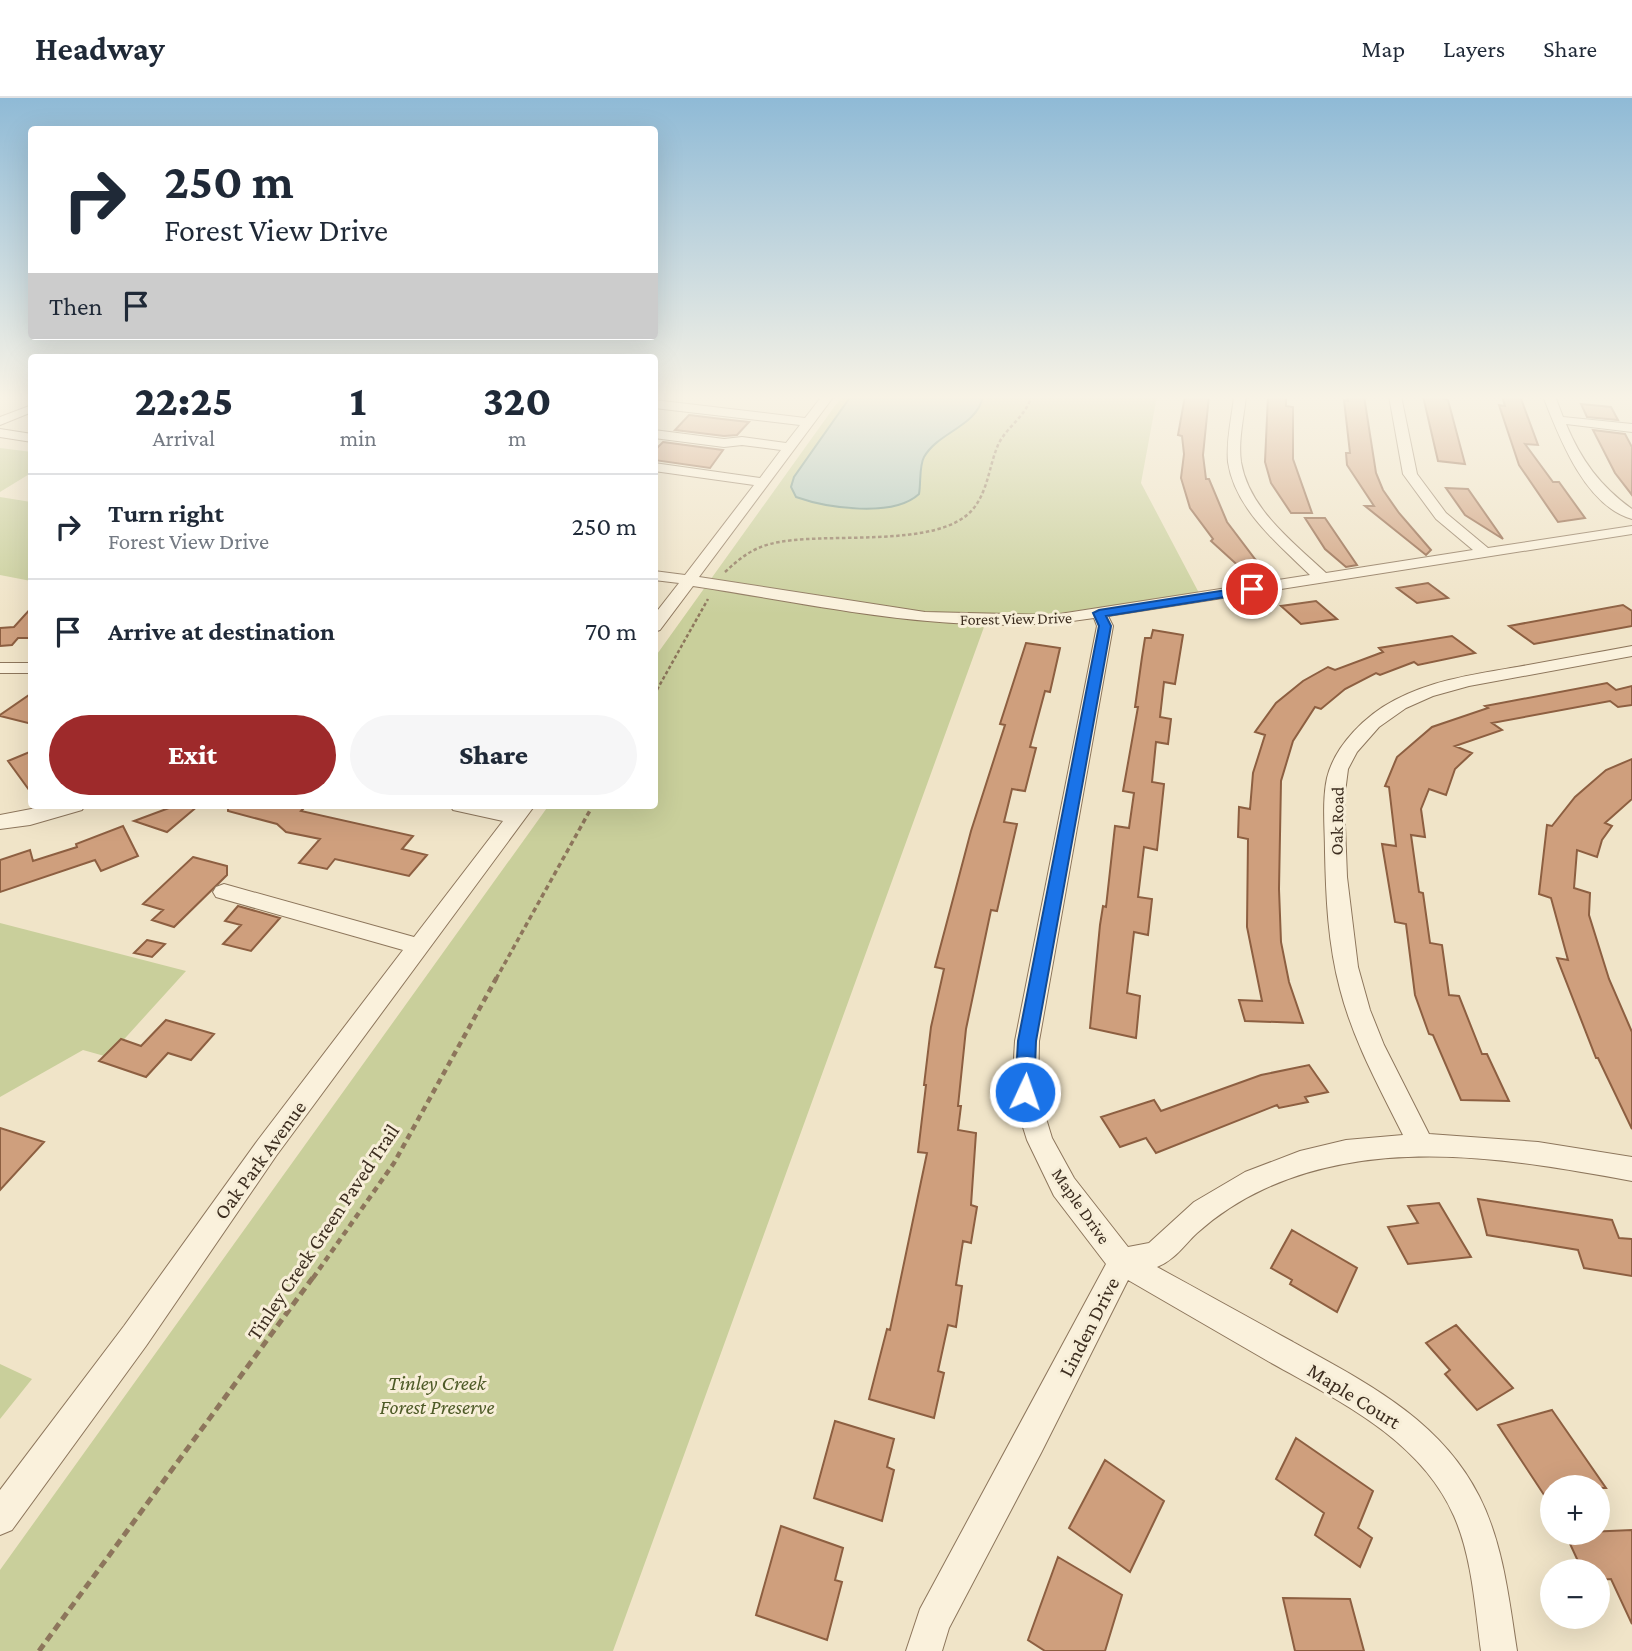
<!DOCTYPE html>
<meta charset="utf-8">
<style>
:root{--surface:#fff;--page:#f6f6f7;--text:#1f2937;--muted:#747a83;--line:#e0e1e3;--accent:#9e2a2b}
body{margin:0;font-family:"Crimson Pro",serif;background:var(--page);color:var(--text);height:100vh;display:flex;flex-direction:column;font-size:26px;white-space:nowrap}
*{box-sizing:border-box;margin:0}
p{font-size:23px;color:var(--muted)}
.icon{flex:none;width:38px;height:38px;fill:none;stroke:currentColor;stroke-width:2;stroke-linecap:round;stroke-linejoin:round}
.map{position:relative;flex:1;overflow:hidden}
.details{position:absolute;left:28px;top:256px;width:630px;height:455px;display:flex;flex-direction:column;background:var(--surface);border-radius:7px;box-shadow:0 7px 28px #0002}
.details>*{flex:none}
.guide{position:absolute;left:28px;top:28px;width:630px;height:214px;border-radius:7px;box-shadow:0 7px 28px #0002;background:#fff;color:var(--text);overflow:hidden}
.buttons{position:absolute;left:1540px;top:1377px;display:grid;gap:14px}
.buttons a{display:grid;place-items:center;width:70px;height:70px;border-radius:50%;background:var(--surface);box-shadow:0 7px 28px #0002;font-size:35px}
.pin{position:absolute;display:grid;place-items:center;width:60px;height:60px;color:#fff;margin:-30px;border:4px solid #fff;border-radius:50%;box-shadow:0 2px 7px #0007}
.me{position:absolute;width:77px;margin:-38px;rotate:3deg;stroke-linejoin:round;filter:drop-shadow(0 0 5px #0008)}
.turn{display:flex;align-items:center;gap:24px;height:147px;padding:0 21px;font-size:32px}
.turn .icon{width:91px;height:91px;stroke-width:2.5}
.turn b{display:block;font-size:49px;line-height:60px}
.then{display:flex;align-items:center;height:66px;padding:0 21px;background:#0003;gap:14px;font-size:26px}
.eta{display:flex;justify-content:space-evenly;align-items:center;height:119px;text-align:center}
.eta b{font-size:42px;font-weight:800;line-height:49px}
.primary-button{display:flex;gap:14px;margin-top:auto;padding:14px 21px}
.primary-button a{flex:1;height:80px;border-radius:42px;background:var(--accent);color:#fff;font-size:28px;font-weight:800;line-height:80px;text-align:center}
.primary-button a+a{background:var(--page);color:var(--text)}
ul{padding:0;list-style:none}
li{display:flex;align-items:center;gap:21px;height:105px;padding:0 21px;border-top:2px solid var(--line)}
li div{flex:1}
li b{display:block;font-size:26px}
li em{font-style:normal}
header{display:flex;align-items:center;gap:42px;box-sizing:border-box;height:98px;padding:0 35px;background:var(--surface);border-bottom:2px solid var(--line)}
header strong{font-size:33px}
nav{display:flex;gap:38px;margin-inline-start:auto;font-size:24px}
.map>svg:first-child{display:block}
.green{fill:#c9cf9b}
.water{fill:#a9c4bc;stroke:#6f938a;stroke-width:2}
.building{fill:#cf9f7d;stroke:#8d5f41;stroke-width:2}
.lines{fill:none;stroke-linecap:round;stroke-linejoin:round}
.minor-casing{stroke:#8d765c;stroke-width:2}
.path-far3{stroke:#8d765c;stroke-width:2.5;stroke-dasharray:3.5 2.5;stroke-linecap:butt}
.path-far2{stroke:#8d765c;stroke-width:3.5;stroke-dasharray:5 3.5;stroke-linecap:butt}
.path-far1{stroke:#8d765c;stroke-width:4.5;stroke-dasharray:6 4.5;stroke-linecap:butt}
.path{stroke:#8d765c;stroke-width:5;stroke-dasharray:8 5;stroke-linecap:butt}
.minor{fill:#faf1dc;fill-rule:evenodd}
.route{fill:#1a73e8;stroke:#114b97;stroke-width:2}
.labels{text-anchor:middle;stroke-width:6;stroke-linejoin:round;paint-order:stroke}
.far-street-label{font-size:16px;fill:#3d2e20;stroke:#f7eed8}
.street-label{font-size:18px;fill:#3d2e20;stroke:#f7eed8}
.near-street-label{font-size:21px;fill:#3d2e20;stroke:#f7eed8}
.near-park-label{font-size:21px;font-style:italic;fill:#4d5a26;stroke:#f7eed8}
</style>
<header>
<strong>Headway</strong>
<nav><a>Map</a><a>Layers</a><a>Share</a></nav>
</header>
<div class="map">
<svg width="1632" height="1553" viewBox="0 0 1632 1553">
<rect width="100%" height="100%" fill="#f0e4c8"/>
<path class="green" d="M842 298H1157L1141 385 1199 495 1060 515 988 518 613 1553H0V1472L549 707H654L655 559Z
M0 350 32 354 31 375 0 394Z
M0 399 31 404V483L0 477Z
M0 825 186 873 108 959 83 952 0 999Z
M0 1266 32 1281 0 1321Z"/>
<path class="water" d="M851 298H983C977 329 939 333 924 359 919 368 921 385 919 396 893 420 827 410 796 399L791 389 794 379Z"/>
<path class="building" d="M1185 298H1209L1203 357 1206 381H1209L1227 424 1255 461 1265 470 1244 473 1211 443 1213 441 1190 410 1181 380 1184 356 1182 338 1178 337Z
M1268 298H1286V308L1293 309V361L1312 415H1291L1271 385 1265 364Z
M1347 298H1364L1376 375 1383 392 1399 415 1431 452 1426 457 1365 408H1374L1347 367 1346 355H1350L1344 302 1348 303Z
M1423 298H1442L1443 301 1448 302 1465 366 1438 363Z
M1502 298H1520L1538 347 1525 346 1553 384H1559L1585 420 1558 424 1519 367 1499 307 1505 308Z
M1581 306 1611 309 1618 322 1587 319Z
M689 317 722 321 749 324 737 337 724 338 675 332Z
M1593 332 1625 336 1632 349V397L1615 375Z
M663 344 723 352 710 370 654 362V353Z
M1446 390 1468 391 1503 441 1465 417Z
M1305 420H1325L1357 467 1346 469 1325 451Z
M1428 485 1448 500 1417 505 1397 490Z
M1316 503 1337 521 1301 526 1281 508Z
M1623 507 1632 513V528L1534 546 1509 528Z
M32 509V540H18L12 547 0 548V530L14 529Z
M1153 532 1183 537 1175 586 1164 584 1160 619 1171 621 1168 646 1156 644 1152 684 1164 686 1157 752 1144 749 1138 799 1152 801 1148 837 1134 834 1127 895 1140 898 1136 940 1090 930 1100 827 1103 808 1106 809 1115 728 1129 730 1134 695 1123 693 1138 609H1135L1142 559 1145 540H1151Z
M1452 538 1475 555 1418 567 1414 564 1380 577 1376 575 1345 591 1321 611 1315 609 1293 643 1281 683 1279 791 1281 844 1289 884 1303 925 1245 923 1239 902 1262 903 1247 829 1248 741 1238 739 1239 709 1250 711 1253 675 1265 637 1255 634 1276 605 1303 583 1328 569 1335 572 1383 554 1379 550Z
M1026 545 1060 550 1050 594 1045 593 1030 649 1036 650 1025 693 1012 691 1004 724 1017 726 997 813 991 812 966 931 958 1008H961L958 1032 976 1035 971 1107 977 1109 971 1145 963 1143 956 1187 962 1188 956 1229 948 1227 938 1273 944 1275 934 1320 869 1301 887 1231 890 1232 927 1055 918 1054 926 987H924L931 929 944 871 935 869 971 733 1005 627 1000 626Z
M1607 585 1616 592 1632 588V607L1618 609 1610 603 1492 625 1502 632 1455 648 1472 655 1455 671 1446 697 1429 691 1421 711 1425 739 1411 737 1419 794 1423 795 1430 845 1442 847 1449 897 1459 898 1482 956H1487L1509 1003 1461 1002 1433 937 1429 936 1415 897 1406 826 1395 824 1382 746 1396 748 1389 689 1385 688 1397 659 1432 629 1488 610 1485 608Z
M32 595V626L0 618V617Z
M32 653V696L8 663Z
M1632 661V701L1605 725 1612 728 1602 742 1597 759 1577 752 1574 790 1590 795 1589 817 1609 881 1632 934V1031L1598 960H1596L1557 860 1568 862 1551 800 1539 796 1547 727 1552 728 1575 699 1606 672Z
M177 707H199L167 734 134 723Z
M228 707H307L301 713 413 738 402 751 427 757 409 778 335 761 327 771 299 765 320 741 286 734 277 726 228 713Z
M123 728 138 758 101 773 95 762 0 794V762L30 752 33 763 77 749 76 746Z
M193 759 227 768V777L174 829 152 822 163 812 143 806Z
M238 808 280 820 251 853 223 846 241 827 225 823Z
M147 842 165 846 152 859 134 855Z
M166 922 214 936 191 962 168 955 146 979 99 963 121 941 141 948Z
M1309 967 1328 994 1305 999 1308 1004 1279 1010 1277 1007 1156 1055 1146 1040 1120 1049 1101 1019 1154 1002 1161 1013 1261 977Z
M0 1030 44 1044 0 1092Z
M1478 1101 1612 1122 1619 1140 1632 1141V1178L1584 1170 1578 1152 1487 1137Z
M1439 1105 1471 1159 1408 1166 1388 1129 1418 1125 1408 1108Z
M1292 1132 1357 1170 1337 1214 1290 1186 1292 1182 1271 1170Z
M1456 1227 1513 1290 1477 1312 1445 1276 1450 1272 1426 1245Z
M1552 1312 1606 1390H1552V1409L1498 1327Z
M835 1323 894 1341 887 1369 894 1372 882 1423 814 1400Z
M1296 1340 1373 1393 1358 1430 1372 1440 1360 1469 1315 1437 1324 1415 1276 1381Z
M1105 1362 1164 1403 1130 1474 1069 1430Z
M781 1428 843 1450 835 1482 842 1484 827 1542 756 1517Z
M1632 1432V1526L1611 1481 1598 1482V1474H1583L1565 1435Z
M1058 1459 1122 1497 1105 1553H1045L1028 1542Z
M1283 1500 1350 1501 1364 1553H1295Z"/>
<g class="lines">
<defs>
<path id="minor" d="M822 298H834L699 479 925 514 1053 517 1310 477C1278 446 1235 411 1228 364 1226 342 1232 319 1234 298H1246C1244 319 1238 342 1241 364 1249 411 1293 444 1326 475L1473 452 1436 421 1403 376 1389 298H1401L1417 376 1446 415 1488 450 1632 428V436L1108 518 1113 528 1039 943 1038 994 1052 1040 1074 1080 1128 1149 1149 1145 1194 1104 1245 1074 1300 1053 1346 1042 1403 1037C1379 989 1353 942 1340 891 1328 846 1326 800 1325 754 1325 730 1322 703 1327 680 1335 647 1366 617 1395 602 1432 582 1476 576 1517 569 1556 562 1594 555 1632 548V558L1469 588 1433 598 1406 610 1379 629 1357 654 1348 671 1344 702 1347 779 1358 869 1370 912 1384 947 1429 1036 1538 1044 1632 1059V1083C1512 1061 1380 1038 1264 1091 1240 1102 1217 1117 1197 1135 1184 1147 1175 1162 1157 1169 1203 1194 1248 1219 1293 1244 1365 1284 1440 1321 1479 1398 1503 1445 1509 1501 1517 1553H1481C1475 1509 1472 1459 1454 1418 1420 1340 1335 1301 1266 1262 1220 1235 1174 1209 1128 1182L1041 1355 949 1530 942 1553H906L920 1511 1106 1166 1054 1098 1027 1042 1012 994 1015 943 1097 528 1094 520C960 541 825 508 693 488L660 532 654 534V517L679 485 654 482V473L685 477 754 387 654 373V365L760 380 781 352 742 347 724 349 654 340V332L724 341 742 339 786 345 800 327 654 310V302L805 320Z
M1543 298H1555L1563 319 1632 326V334L1566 326C1581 362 1600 388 1632 411V421C1585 408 1559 339 1543 298Z
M32 307V314L0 327V319Z
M0 331 32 336V344L0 339Z
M0 565H32V575H0Z
M52 707H85L82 712 30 727 0 731V717Z
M450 707H490L511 711 515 707H535L276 1058 146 1248 12 1432 0 1437V1392L124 1228 258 1042 403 852 216 799 213 794 216 789 224 786 414 839 503 723 453 712Z"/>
</defs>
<use href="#minor" class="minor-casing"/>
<path class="path-far3" d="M725 474C739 461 751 451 770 446 822 432 938 453 973 411 988 393 989 368 998 347 1006 329 1027 318 1031 298
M654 597 708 501"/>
<path class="path-far2" d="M496 881 593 707"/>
<path class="path-far1" d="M313 1180 394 1065 497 879"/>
<path class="path" d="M39 1553 314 1178"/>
<use href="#minor" class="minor"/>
</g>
<linearGradient id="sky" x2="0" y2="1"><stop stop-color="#8fbad6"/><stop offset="0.58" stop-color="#f8f3e6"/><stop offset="1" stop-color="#f8f3e6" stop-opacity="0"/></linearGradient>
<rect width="1632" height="516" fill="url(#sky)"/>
<path class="route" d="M1252 488 1257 491 1256 494 1106 518 1111 528 1036 943 1034 994 1032 999 1025 1002 1018 999 1015 994 1018 943 1099 528 1093 515 1099 512Z"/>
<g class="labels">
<g class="far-street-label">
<text transform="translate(1016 520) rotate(-1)" y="6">Forest View Drive</text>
</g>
<g class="street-label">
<text transform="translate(1337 723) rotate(-89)" y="6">Oak Road</text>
<text transform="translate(1081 1108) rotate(55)" y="6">Maple Drive</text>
</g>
<g class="near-street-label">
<text transform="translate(260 1062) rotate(-54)" y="7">Oak Park Avenue</text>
<text transform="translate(323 1134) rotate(-56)" y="7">Tinley Creek Green Paved Trail</text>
<text transform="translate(1089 1229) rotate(-63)" y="7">Linden Drive</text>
<text transform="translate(1354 1298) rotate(32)" y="7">Maple Court</text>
</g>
<g class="near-park-label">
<text x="437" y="1292">Tinley Creek<tspan x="437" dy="24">Forest Preserve</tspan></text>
</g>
</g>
</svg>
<div class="buttons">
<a>+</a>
<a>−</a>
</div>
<div class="pin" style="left:1252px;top:491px;background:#d93025"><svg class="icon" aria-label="arrive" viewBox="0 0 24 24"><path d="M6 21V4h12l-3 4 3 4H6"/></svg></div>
<svg class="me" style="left:1025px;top:994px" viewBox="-20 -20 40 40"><circle r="17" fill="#1a73e8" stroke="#fff" stroke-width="3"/><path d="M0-11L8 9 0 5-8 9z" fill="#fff"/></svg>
<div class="guide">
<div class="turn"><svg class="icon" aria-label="right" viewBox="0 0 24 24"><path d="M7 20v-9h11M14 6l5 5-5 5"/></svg><div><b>250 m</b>Forest View Drive</div></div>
<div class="then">Then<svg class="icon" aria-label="arrive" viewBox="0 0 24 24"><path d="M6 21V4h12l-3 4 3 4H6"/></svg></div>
</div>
<section class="details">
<div class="eta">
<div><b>22:25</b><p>Arrival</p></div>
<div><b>1</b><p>min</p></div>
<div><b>320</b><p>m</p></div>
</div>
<ul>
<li><svg class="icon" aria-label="right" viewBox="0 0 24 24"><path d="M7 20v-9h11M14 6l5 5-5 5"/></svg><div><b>Turn right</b><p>Forest View Drive</p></div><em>250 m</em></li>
<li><svg class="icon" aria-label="arrive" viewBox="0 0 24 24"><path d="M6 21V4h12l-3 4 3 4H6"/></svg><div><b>Arrive at destination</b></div><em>70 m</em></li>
</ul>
<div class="primary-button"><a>Exit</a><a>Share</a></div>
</section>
</div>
